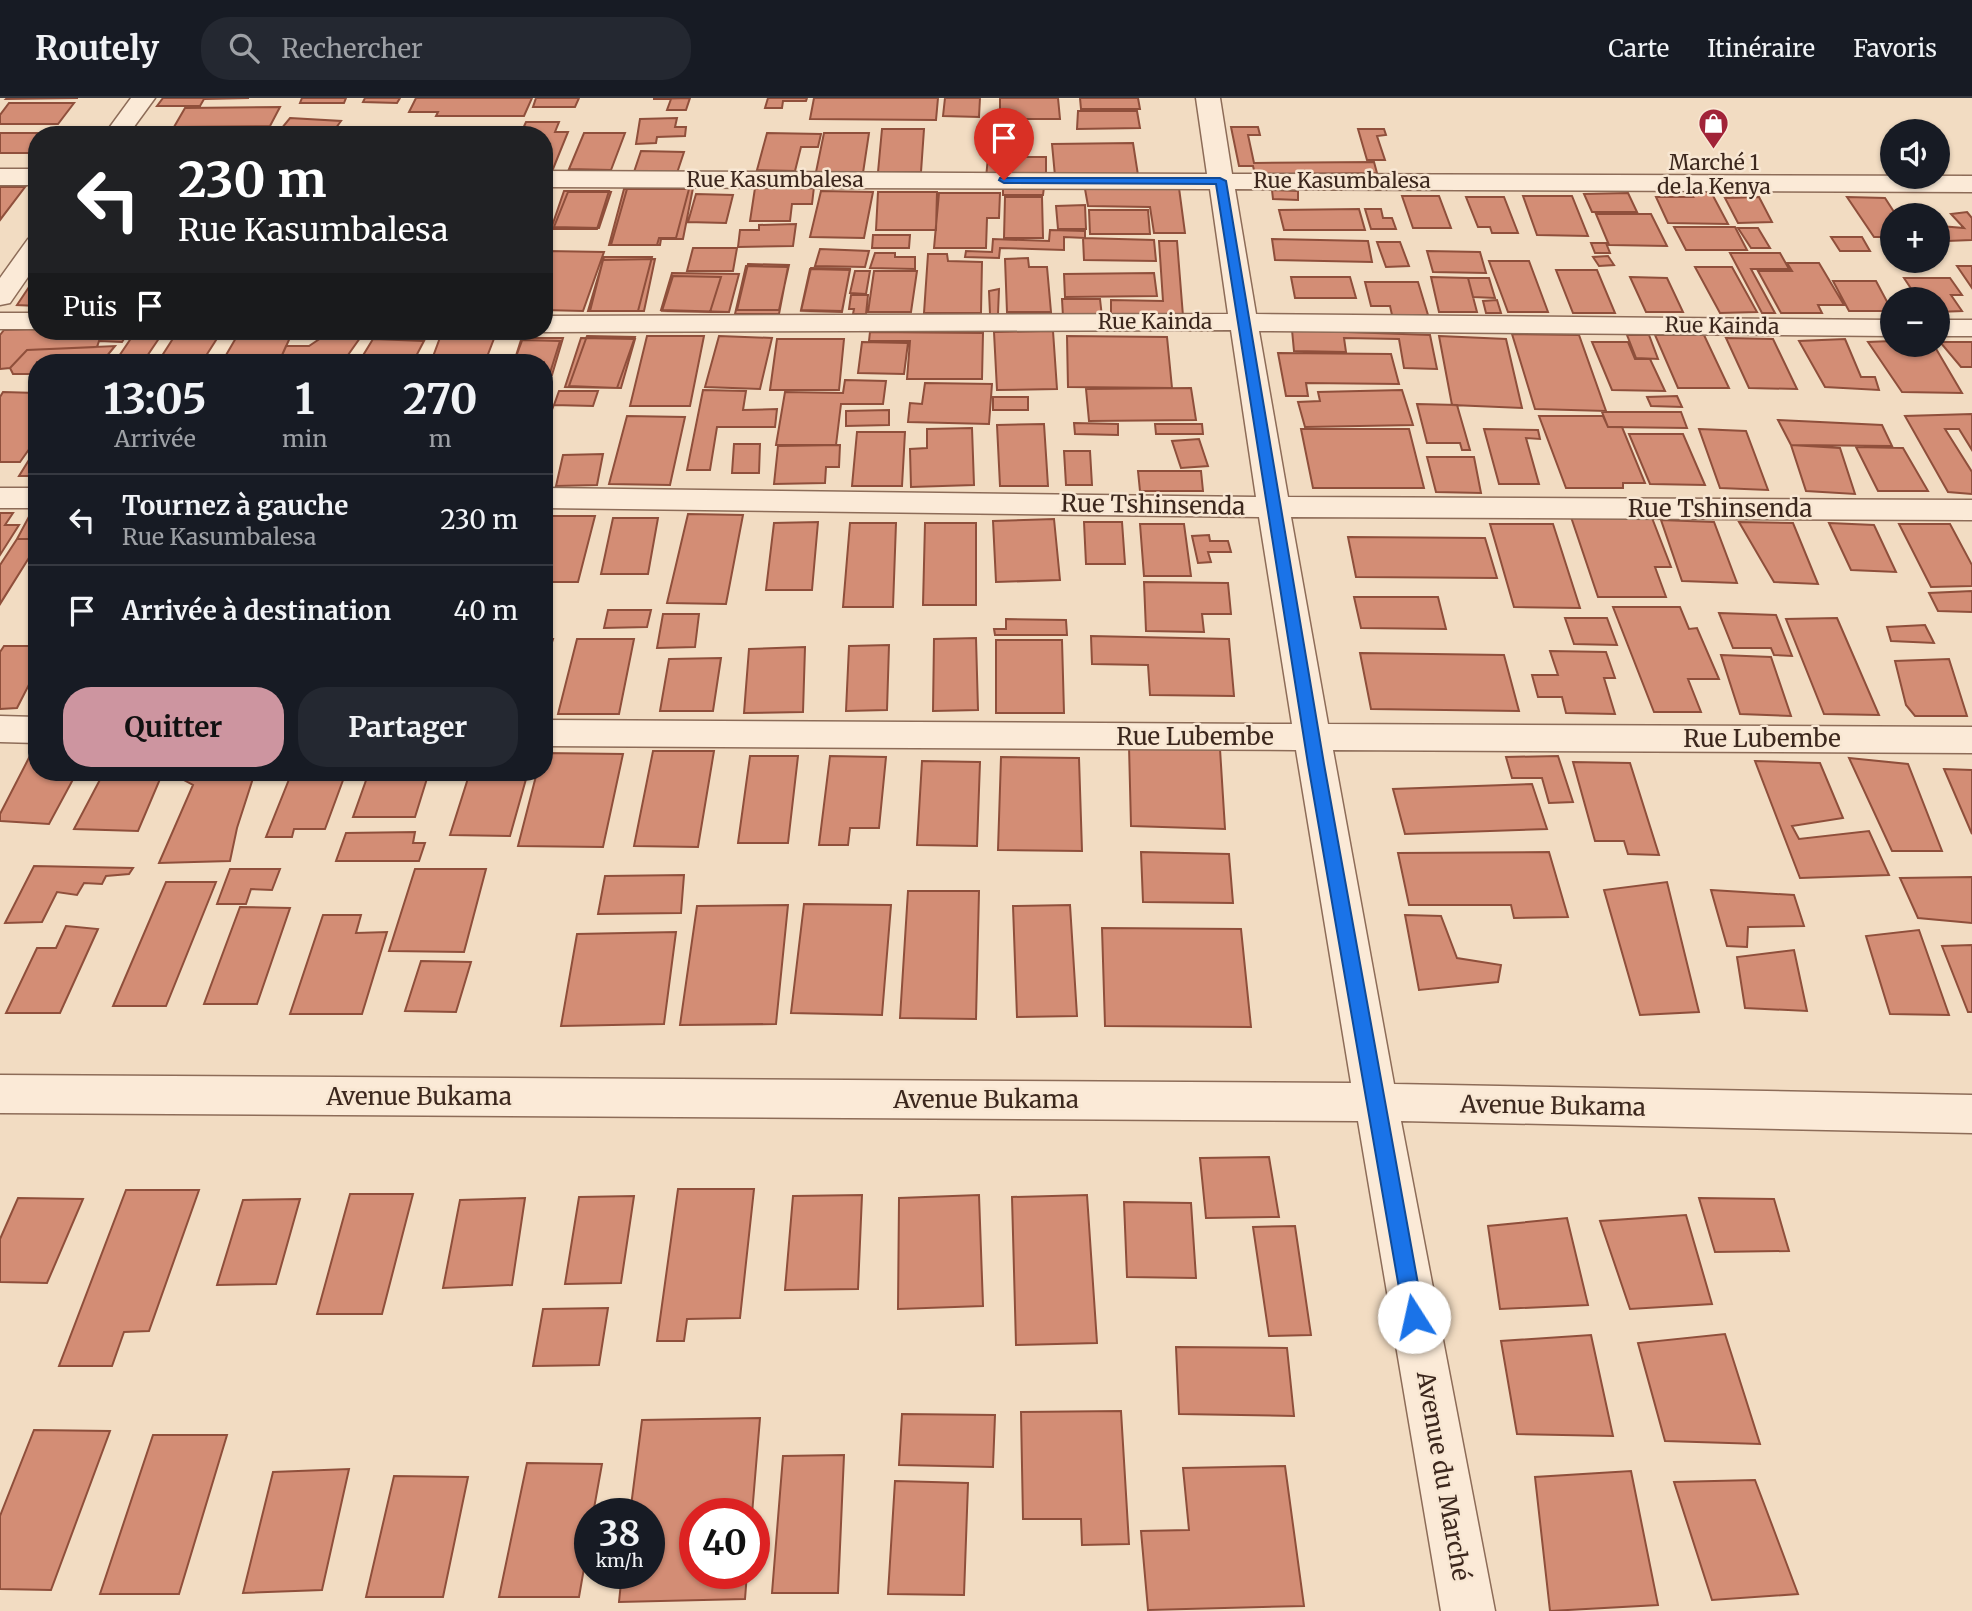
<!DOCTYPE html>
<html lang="fr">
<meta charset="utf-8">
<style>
:root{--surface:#171b24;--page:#242831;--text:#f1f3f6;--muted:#9ea1a6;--line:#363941;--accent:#cd95a0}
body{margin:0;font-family:Merriweather,serif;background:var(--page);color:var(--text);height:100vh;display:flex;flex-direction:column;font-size:26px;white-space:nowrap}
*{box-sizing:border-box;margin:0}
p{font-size:23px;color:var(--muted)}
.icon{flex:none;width:38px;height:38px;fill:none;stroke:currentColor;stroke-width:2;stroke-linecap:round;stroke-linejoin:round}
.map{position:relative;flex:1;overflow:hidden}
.panel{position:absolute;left:28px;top:256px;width:525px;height:427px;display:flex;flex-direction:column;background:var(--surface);border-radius:28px;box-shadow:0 2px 5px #0004}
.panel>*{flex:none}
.top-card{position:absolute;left:28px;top:28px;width:525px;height:214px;border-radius:28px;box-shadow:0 2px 5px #0004;background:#202124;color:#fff;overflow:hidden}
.buttons{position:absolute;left:1880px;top:21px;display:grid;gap:14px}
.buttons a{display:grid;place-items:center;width:70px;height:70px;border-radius:50%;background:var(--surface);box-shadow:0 2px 5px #0004;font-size:35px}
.speed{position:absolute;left:574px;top:1400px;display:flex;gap:14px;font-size:35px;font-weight:700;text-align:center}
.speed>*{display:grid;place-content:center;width:91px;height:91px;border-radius:50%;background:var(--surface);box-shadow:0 2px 5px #0004;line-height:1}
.speed small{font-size:18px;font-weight:400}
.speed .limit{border:10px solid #d22;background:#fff;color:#111}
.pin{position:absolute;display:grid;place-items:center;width:60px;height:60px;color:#fff;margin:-72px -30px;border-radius:50% 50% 50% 0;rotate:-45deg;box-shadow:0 0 7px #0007}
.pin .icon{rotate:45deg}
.me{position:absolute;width:77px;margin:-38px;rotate:350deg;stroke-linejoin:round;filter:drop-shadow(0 0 5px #0008)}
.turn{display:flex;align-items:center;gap:24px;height:147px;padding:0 35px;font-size:32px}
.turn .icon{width:91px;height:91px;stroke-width:2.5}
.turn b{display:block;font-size:49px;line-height:60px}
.then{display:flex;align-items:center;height:66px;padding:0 35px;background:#0003;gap:14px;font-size:26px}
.eta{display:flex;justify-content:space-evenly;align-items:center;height:119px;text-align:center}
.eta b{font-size:42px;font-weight:700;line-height:49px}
.primary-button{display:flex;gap:14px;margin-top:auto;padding:14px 35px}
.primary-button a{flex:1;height:80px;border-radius:28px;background:var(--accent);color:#111;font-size:28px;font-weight:700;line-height:80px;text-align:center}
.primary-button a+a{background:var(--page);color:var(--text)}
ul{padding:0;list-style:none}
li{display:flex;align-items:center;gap:21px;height:91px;padding:0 35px;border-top:2px solid var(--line)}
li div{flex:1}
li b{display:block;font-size:26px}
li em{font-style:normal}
header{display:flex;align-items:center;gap:42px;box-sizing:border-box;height:98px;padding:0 35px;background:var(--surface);border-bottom:2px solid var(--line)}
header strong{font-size:33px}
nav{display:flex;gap:38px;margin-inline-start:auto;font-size:24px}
.search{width:490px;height:63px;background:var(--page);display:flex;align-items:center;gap:18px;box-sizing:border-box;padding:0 24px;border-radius:28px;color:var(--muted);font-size:26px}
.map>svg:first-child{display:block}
.building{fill:#d38d75;stroke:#8f4f3b;stroke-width:2}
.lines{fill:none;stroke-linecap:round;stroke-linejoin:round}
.minor-casing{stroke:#8d6c58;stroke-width:3}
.minor{fill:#fbead7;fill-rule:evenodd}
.route{fill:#1a73e8;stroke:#114b97;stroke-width:2}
.labels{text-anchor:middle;stroke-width:5;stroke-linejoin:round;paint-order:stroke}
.far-poi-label{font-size:21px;fill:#3c271d;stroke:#f8e7d3}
.far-street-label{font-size:21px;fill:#3c271d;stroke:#f8e7d3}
.street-label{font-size:24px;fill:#3c271d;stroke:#f8e7d3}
</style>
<header>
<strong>Routely</strong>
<div class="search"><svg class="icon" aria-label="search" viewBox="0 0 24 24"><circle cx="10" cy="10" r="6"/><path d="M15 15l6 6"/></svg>Rechercher</div>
<nav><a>Carte</a><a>Itinéraire</a><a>Favoris</a></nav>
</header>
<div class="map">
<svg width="1972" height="1513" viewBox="0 0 1972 1513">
<rect width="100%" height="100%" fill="#f2dcc2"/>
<path class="building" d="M7 0H78L6 1Z
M163 0H249L204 1 200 8H157Z
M302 0H346L344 5H300Z
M365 0H400L397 5 363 4Z
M416 0H532L524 18H436L438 14H409Z
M536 0H579L575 9H533Z
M690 0 686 12H667L671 1H653Z
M768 0H807L806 3H783L782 10H765Z
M814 0H938L936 22 810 21Z
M945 0H980L979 19 943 18Z
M1000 0H1058L1060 21H1000Z
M1080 0H1138L1140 11H1081Z
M9 5H74L58 26H0V17Z
M280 9 270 28 174 29 185 10Z
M1078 13H1137L1140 30 1077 31Z
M290 20 341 23 333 34 281 31Z
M677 20 675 29H686L685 38 657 39 656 45 636 46 640 21Z
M526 24H559L555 34H568L553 71H544V37H520Z
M1231 29H1258L1260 37H1248L1254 65 1374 64 1377 75 1255 76 1253 68H1239Z
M882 31H924L921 74H878Z
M1358 31H1384L1386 37 1377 38 1385 62H1367Z
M354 32 397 33 395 37H351Z
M0 35H50L37 37 35 55H0Z
M584 35H625L611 72 569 71Z
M767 35 821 36 818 49H801L795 73 757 72Z
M824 35H869L863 75 816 74Z
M1133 45 1138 77 1055 78 1052 46Z
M989 49H1022L1021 59H1046V81L986 80Z
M641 53 684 54 677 75 634 74Z
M0 89H25L0 122Z
M814 89 812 106H792L790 123H750L755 90Z
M1044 89 1043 97H1003V90Z
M693 90 683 141H661L660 147H609L624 91Z
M1179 90 1185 135H1154L1150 109 1088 108 1085 91Z
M627 91H689L676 140H659L657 147H611Z
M1272 92 1298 93V102L1273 101Z
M564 93H609L597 131H551Z
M821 93 873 94 864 140 810 139Z
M568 94H611L599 130 554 129Z
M878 94H937L936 132H876Z
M1689 94H1711L1728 126 1668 125 1656 99H1693Z
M939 95H1000L999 120H987L986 150H934Z
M1628 95 1637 114H1592L1584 96Z
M696 96 733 97 726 125 688 124Z
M1402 98H1439L1451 130H1413Z
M1523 98H1572L1588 138 1537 137Z
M1005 99H1042L1043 140H1004Z
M1466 99H1504L1518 135H1492L1490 129H1478Z
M1759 99 1772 124 1738 125 1725 100Z
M1847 99 1885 100 1896 117H1892V139H1874Z
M1085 107 1086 131H1058L1056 108Z
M1359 111 1365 132H1284L1279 112Z
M1365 111H1381L1383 120H1392L1396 131H1371Z
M1089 112H1148L1150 136H1090Z
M1967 114 1972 120V142L1947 143 1939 128 1964 130 1951 116Z
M1596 116H1651L1667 148 1609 147Z
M796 126 793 148 738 149 740 132H759V127Z
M1674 129H1735L1747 152H1686Z
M1738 130H1758L1770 150H1751Z
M1050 132 1085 133V140L1064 139V152L1000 150 999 160 965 159 966 153 992 154 993 141 1049 143Z
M873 137H910L909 150H872Z
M1831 139H1862L1870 153H1840Z
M1083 140 1154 142 1156 163 1084 162Z
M1272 141 1368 143 1372 164 1275 162Z
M1159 143H1177L1183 218 1111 217V202L1163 203Z
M1377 144H1400L1409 168 1386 169Z
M1591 145H1606L1610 155H1595Z
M693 150H737L733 173H687Z
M820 151 869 153 865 169 815 168Z
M547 153 604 154 583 213 544 212V160Z
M1427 153 1480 154 1486 175 1433 174Z
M875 155H895V159H915V171L870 170Z
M1730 155H1780L1789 171H1751L1775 215H1762Z
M928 156H947L948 163 982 164 981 215H924Z
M1608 158 1614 167 1599 168 1593 159Z
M604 159H652L638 213H588Z
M1028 160 1029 169H1047L1051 214H1007L1005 161Z
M655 161 644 213H590L603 162Z
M1489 163H1529L1548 214H1508Z
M1787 165H1819L1844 207H1818L1822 215H1781L1758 173H1792Z
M748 166 789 167 779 212H737Z
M746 168 788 169 779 216H735Z
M1957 168H1972V190Z
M1695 169H1732L1757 214 1720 215Z
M811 170 850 171 842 214 801 213Z
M810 171 850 172 842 213 801 212Z
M1556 172H1597L1615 215H1573Z
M855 173H870L866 196 850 195Z
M874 173H917L911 214H868Z
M672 175 739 176 729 214 661 212Z
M1154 175 1157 198 1065 199 1064 176Z
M37 177V208L17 207Z
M673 178 721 179 710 214 662 213Z
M1291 179H1350L1356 200H1295Z
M1431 179 1468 180 1477 214H1439Z
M1630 179 1667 180 1683 214H1646Z
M1468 180H1489L1495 200 1473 199Z
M1904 180H1950L1962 197H1951L1962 213 1937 214V201H1918Z
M1833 183H1876L1892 213H1849Z
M1365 184H1418L1428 217H1392L1390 208H1371Z
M999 191 998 216H990L989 193Z
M851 197H868L866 216H853L854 211H849Z
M1062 201H1100L1102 219H1063Z
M1497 202 1501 215H1486L1483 203Z
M4 232 37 231 129 233 122 244 99 243 97 249 27 252 10 270 0 271V237Z
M1292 232 1430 237 1437 271 1404 270 1399 241 1344 240 1346 254 1294 253Z
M136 233H164L143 264H115Z
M240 233H293L279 264H222Z
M1053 233 1057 291 997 292 994 234Z
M870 234 983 235 982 281H907L910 243H869Z
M1512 236 1579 237 1606 313 1535 311Z
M441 237 495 238 485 264H431Z
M1627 237H1649L1658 261 1636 260Z
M1655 237H1704L1729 290H1678Z
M587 238 635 239 617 290 569 288Z
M647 238H704L690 308H630Z
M719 238 772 240 760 291 705 289Z
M1067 238 1167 239 1172 290 1068 289Z
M1439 238 1506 241 1522 310 1452 307Z
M174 239H218L202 264H158Z
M321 240H360L343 264H279L286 248H309Z
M523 240H563L552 277H544V264H514Z
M581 240 635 241 621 290 565 289Z
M1726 240 1773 241 1797 291 1749 290Z
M373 241 424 243 413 264H359Z
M777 241H844L839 292H770Z
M1845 241 1861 279H1875L1879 292 1825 289 1799 243Z
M521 242 560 243 549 278H544V264H514Z
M1892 243V247L1935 249 1962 295 1902 294 1868 244Z
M862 244 908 245 904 276 858 275Z
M1592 244H1628L1635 261H1650L1665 293 1612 292Z
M1940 244H1972V269H1961Z
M115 248 102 264H37V276H13L10 270 27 252Z
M1278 255 1391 256 1399 286 1306 285 1308 298H1286Z
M845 282 886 283 883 306H841L836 347H776L785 294 843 295Z
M925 285 992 286 989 326 908 324 910 305 922 306Z
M1191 290 1196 322 1089 323 1086 291Z
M703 292 746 293 743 312 777 311 775 329H717L710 372H687Z
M1402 292 1413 327 1305 329 1298 304 1320 303 1318 294Z
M559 293H598L593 308 554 307Z
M3 294 37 295V340L20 364H0V299Z
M1677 298 1682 309 1651 308 1647 299Z
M993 299H1028V312H993Z
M1417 306 1457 307 1470 352H1462L1460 345H1427Z
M544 309H553L544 334Z
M889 312V327L846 328V313Z
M1602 314H1681L1687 330 1608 329Z
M1972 316V352L1959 331H1945L1972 374V396L1948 394 1905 318Z
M627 318 685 319 670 387 609 386Z
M1539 318H1603L1608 329H1622L1645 385H1623V390H1566Z
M1778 322 1882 327 1892 348 1791 347Z
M1074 325 1118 326V337L1075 336Z
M1044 326 1048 388H1000L997 327Z
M1155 326H1202L1203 336H1156Z
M972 330 974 387 911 389 910 351 927 350V331Z
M1301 331H1409L1424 390H1313Z
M1484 331 1538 332 1540 341 1526 340 1539 386H1499Z
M1699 331 1746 333 1768 392 1720 390Z
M857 334H905L902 388H852Z
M1629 336H1683L1705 387 1650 386Z
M1199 341 1208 368 1181 370 1172 343Z
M734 346H760L759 375H732Z
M840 347 839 369H826L825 385 774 386 778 348Z
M1791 347 1840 350 1855 396 1806 393Z
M37 349V378H19Z
M1856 349 1903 350 1928 393H1878Z
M1064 353H1090L1092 387H1066Z
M603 356 597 387 556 388 563 357Z
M1427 359H1474L1481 395 1436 394Z
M1138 373H1201L1203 393H1140Z
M32 413H37V441H17Z
M0 415H13L5 427H19L0 457Z
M688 416 743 417 726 506 667 505Z
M544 418H595L578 484H544Z
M1571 419 1652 420 1671 469H1655L1666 499H1598Z
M613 420H658L648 476H601Z
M1054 421 1060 482 996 484 993 423Z
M1661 422 1714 424 1737 485 1682 483Z
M818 424 812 492H766L774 425Z
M1084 424H1122L1125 466H1086Z
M1739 424 1793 425 1818 486 1774 484Z
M850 425H896L893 509H843Z
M925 425H976V507H923Z
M1829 425 1874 427 1896 474 1851 472Z
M1140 426H1184L1191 478H1144Z
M1490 426H1553L1580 510 1514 509Z
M1899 426H1950L1972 467V488L1931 489Z
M1209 437 1210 443H1228L1231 454H1208L1211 464 1198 465 1192 438Z
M1348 439 1485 440 1497 480 1356 479Z
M17 441H37V447L0 506V467Z
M1144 484 1228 485 1231 516H1202L1204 534 1146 533Z
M1972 493V514L1938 513 1929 495Z
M1354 499H1438L1446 531 1361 530Z
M1613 509H1680L1689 531 1697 530 1719 581H1688L1701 614H1654Z
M608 512H651L647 529 604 530Z
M1719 515 1776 517 1792 558 1774 557 1771 550H1733Z
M663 516H699L695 549 657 550Z
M1565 520H1607L1617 547 1574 546Z
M1837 520 1879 617 1824 616 1786 521Z
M1006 521 1066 522 1067 537H995L994 531H1006Z
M1925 527 1934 545 1891 543 1887 529Z
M1091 538 1229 541 1234 598 1150 597 1148 567 1092 566Z
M976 540 978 612 933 613 934 541Z
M544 541H553L544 571Z
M577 541H634L619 616H558Z
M996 542H1062L1064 615H996Z
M889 547 887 612 846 613 849 548Z
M4 548H37V571L17 610 0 611V554Z
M805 549 803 614 744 615 749 551Z
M1550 553 1606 554 1615 580H1604L1615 616 1566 615 1562 599H1538L1532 577H1558Z
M1360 555 1504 557 1519 613 1371 611Z
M1721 557 1771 559 1791 618 1740 616Z
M721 560 713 613H660L669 561Z
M1949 561 1967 618H1915L1906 607 1895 563Z
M1129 648 1220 651 1225 731 1131 728Z
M34 650H37V674H77L49 726 0 723V716Z
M653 653H714L698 749 634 748Z
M544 655 623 656 603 749 518 748 537 674H544Z
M750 658H798L788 745H738Z
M830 658 886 659 879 730H850L848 747H819Z
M1558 658 1573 704 1549 705 1542 680H1512L1506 659Z
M1001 659 1079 660 1082 753 998 752Z
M1849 660 1908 666 1942 753H1892Z
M922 663 980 664 977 748 917 747Z
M1755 663 1820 665 1843 720 1792 728 1799 741 1869 733 1889 777 1800 780Z
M1573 664 1630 665 1659 757 1628 756 1624 743H1595Z
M1944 671 1972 672V736Z
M104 674H163L138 733 74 731Z
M188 674H255L237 730 230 763 159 765 193 687 184 682Z
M292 674H346L325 731H294L292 739H266Z
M369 674H429L415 719H353Z
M470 674H528L510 738 450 737Z
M1532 686 1547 731 1405 736 1393 691Z
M415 734 413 745H425L419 763H336L346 735Z
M1141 754 1229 756 1233 805 1143 804Z
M1549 754 1568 819 1514 820 1511 807H1409L1398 755Z
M34 768 133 770 129 776 106 778 102 786 84 785 77 797 57 794 42 824 5 825Z
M230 771H280L272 792 251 791 246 806H217Z
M415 771H486L464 854 389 853Z
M684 777 681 815 598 816 605 778Z
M1972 779V825L1918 820 1900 780Z
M166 784H216L166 908H113Z
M1667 784 1699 914 1640 917 1604 792Z
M1711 792 1794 797 1804 828 1748 829 1747 849 1727 848Z
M908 793H979L976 921 900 920Z
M804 806 891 807 882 917 791 915Z
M788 807 776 926 680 927 697 808Z
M1070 807 1077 918 1017 919 1013 808Z
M240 809 290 810 257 906H204Z
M323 817H361L356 835 387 834 362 916H290Z
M1405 817 1441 818 1457 860 1501 867 1498 884 1419 892Z
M66 828 98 831 60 915H6L37 850H56Z
M1102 830 1241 831 1251 929 1105 928Z
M1919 832 1949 917 1890 916 1866 838Z
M676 834 664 926 561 928 577 836Z
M1972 847V914H1968L1942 848Z
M1794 852 1807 913 1745 910 1737 859Z
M421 863 471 864 456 914 405 913Z
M1269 1059 1279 1119 1206 1120 1200 1060Z
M678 1091H754L740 1220 687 1221 684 1243H657Z
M126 1092H199L149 1233 124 1234 112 1268H59Z
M350 1096H413L382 1216H317Z
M862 1097 858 1191 785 1192 793 1098Z
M979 1097 983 1208 898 1211 899 1100Z
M1087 1097 1097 1245 1016 1247 1012 1099Z
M634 1098 621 1185 565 1186 579 1099Z
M18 1100 83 1101 47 1185 0 1184V1141Z
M525 1100 512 1187 443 1190 460 1102Z
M1699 1100 1774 1101 1789 1153 1715 1154Z
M300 1101 276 1186 217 1187 243 1102Z
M1124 1104 1191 1105 1196 1180 1127 1179Z
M1686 1117 1712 1206 1630 1211 1600 1123Z
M1567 1120 1588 1207 1500 1211 1488 1128Z
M1295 1128 1311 1237 1269 1238 1253 1129Z
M608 1210 599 1267 533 1268 543 1211Z
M1725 1236 1760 1346 1665 1343 1638 1245Z
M1591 1237 1613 1338 1517 1336 1501 1243Z
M1176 1249 1287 1250 1294 1318 1179 1316Z
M1121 1313 1129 1446 1082 1447 1081 1421H1023L1021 1314Z
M902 1316 995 1317 993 1369 899 1367Z
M760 1320 752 1416H695V1475H747L745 1501 619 1504 622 1475H649V1416H630L642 1322Z
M34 1332 110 1333 51 1492 0 1491V1418Z
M153 1337H227L179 1496H100Z
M844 1357 838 1495H772L783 1358Z
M527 1365 602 1366 593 1416H590V1436L579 1499H499Z
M1285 1368 1304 1508 1148 1512 1141 1433 1189 1432 1183 1370Z
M349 1371 322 1492 243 1495 273 1374Z
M1631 1373 1658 1507 1550 1513 1535 1379Z
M394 1378 468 1379 443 1499H366Z
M1755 1382 1798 1496 1712 1502 1674 1384Z
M895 1383 968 1385 964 1497 888 1496Z"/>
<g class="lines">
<defs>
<path id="minor" d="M131 0H155L128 37H104Z
M1196 0H1220L1232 76 1972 78V94L1235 91 1256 216 1892 222V238L1259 233 1288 399 1972 402V422L1291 419 1328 626 1972 629V655L1333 652 1394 986 1972 997V1035L1401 1023 1495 1513H1441L1358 1023 0 1015V977L1351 985 1296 652 544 648V622L1292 626 1259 419 544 410V390L1256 399 1231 232 544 234 537 233H544V218L1228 216 1210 91 544 89V73L1207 76Z
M0 71H37V87H0Z
M37 139V166L10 205 0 207V180L28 141Z
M0 215H37V231H0Z
M1937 222H1972V238H1937Z
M0 390H37V410H0Z
M0 618 37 619V645L0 644Z"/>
</defs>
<use href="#minor" class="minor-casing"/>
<use href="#minor" class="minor"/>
</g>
<path class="route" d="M1000 80H1220L1226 83 1324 666 1424 1219 1421 1225 1414 1228 1407 1225 1404 1219 1308 666 1216 86 1004 85 999 82Z"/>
<defs>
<symbol id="shop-pin" viewBox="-11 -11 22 30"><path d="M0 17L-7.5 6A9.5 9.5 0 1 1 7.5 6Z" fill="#a12338" stroke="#f8e7d3"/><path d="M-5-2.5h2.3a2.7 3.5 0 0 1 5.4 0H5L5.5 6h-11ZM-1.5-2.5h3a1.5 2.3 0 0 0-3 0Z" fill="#fff"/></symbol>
</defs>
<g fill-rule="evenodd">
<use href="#shop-pin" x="1696" y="8" width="35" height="47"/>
</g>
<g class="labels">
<g class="far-poi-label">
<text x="1714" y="72">Marché 1<tspan x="1714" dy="24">de la Kenya</tspan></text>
</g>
<g class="far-street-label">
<text x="775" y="89">Rue Kasumbalesa</text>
<text x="1342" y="90">Rue Kasumbalesa</text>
<text x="1155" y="231">Rue Kainda</text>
<text transform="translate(1722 228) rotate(1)" y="7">Rue Kainda</text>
</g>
<g class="street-label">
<text transform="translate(1153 407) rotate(1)" y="8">Rue Tshinsenda</text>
<text x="1720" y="419">Rue Tshinsenda</text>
<text x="1195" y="647">Rue Lubembe</text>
<text x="1762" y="649">Rue Lubembe</text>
<text x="419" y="1007">Avenue Bukama</text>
<text x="986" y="1010">Avenue Bukama</text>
<text transform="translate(1553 1008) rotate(1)" y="8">Avenue Bukama</text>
<text transform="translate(1443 1378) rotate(80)" y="8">Avenue du Marché</text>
</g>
</g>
</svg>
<div class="buttons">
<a><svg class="icon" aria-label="sound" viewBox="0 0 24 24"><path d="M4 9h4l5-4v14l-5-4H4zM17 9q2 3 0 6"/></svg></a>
<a>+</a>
<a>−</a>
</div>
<div class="speed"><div>38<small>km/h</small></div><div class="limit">40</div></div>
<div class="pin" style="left:1004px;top:82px;background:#d93025"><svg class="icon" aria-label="arrive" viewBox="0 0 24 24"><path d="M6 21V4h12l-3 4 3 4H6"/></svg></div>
<svg class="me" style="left:1414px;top:1219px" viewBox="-20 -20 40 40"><circle r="19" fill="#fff"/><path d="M0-13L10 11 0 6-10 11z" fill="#1a73e8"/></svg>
<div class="top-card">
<div class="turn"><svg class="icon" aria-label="left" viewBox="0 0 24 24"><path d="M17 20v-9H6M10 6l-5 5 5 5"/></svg><div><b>230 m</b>Rue Kasumbalesa</div></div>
<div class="then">Puis<svg class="icon" aria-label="arrive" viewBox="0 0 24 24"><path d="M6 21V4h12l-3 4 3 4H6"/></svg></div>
</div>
<section class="panel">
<div class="eta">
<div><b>13:05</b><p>Arrivée</p></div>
<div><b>1</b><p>min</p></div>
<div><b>270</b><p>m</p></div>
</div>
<ul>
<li><svg class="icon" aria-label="left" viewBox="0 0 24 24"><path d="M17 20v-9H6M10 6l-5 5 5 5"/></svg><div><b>Tournez à gauche</b><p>Rue Kasumbalesa</p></div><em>230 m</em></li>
<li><svg class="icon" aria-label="arrive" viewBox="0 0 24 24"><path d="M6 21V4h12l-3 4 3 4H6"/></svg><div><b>Arrivée à destination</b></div><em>40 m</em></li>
</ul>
<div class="primary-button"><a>Quitter</a><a>Partager</a></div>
</section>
</div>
